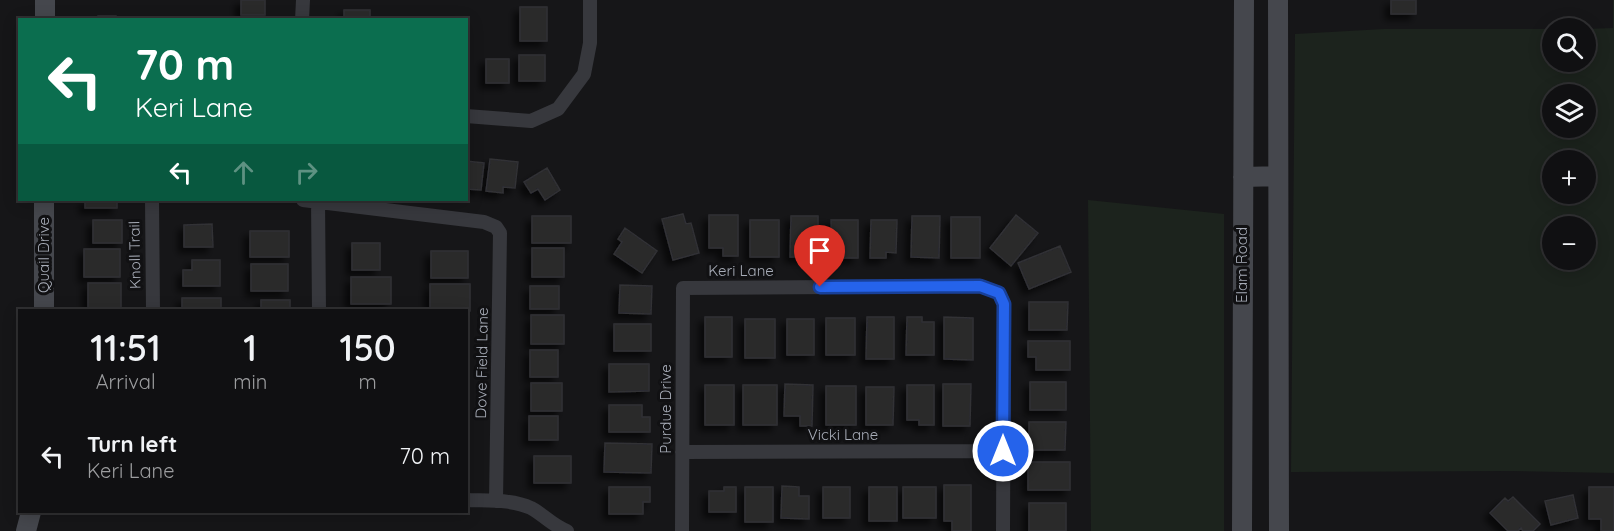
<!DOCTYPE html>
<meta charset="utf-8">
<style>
:root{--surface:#101012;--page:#19191b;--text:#f1f3f6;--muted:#9c9d9f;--line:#303032}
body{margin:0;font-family:Quicksand,sans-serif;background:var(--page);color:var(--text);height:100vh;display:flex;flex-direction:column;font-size:22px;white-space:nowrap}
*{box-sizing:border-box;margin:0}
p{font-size:20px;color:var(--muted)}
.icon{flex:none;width:33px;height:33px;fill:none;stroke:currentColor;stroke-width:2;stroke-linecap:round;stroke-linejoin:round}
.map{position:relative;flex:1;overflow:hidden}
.drawer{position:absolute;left:18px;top:309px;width:450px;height:204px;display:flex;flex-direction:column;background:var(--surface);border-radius:0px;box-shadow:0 3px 15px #0003,0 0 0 2px var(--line)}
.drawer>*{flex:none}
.banner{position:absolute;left:18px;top:18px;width:450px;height:183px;border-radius:0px;box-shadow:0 3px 15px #0003,0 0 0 2px var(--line);background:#0b6e4f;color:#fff;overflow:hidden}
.buttons{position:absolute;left:1542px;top:18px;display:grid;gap:12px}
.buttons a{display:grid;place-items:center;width:54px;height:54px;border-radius:50%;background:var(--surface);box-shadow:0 3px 15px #0003,0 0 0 2px var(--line);font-size:30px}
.pin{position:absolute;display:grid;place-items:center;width:51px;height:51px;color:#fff;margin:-62px -26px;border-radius:50% 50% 50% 0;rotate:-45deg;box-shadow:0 0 6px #0007}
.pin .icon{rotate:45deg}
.me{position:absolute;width:66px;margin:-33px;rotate:0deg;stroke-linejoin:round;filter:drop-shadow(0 0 4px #0008)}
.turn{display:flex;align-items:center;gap:21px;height:126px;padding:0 18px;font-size:27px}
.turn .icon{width:78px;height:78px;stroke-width:2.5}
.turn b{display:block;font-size:42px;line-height:51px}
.lanes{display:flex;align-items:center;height:57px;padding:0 18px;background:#0003;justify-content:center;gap:30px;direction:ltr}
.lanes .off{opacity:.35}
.eta{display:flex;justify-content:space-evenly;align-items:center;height:102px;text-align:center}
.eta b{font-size:36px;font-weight:600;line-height:42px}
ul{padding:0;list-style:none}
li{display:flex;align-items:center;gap:18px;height:90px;padding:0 18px}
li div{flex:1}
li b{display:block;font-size:22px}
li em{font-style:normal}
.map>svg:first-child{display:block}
.green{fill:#1c231d;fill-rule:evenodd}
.building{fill:#29292c;stroke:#303034;stroke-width:1.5;filter:url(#shadow)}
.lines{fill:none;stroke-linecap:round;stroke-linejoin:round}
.street{stroke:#37383d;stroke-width:14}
.secondary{stroke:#45474d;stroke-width:20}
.route-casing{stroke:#184099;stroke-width:15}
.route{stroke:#2563eb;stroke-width:10}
.labels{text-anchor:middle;stroke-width:6;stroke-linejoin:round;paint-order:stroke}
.street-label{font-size:15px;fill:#a8adb8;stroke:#111113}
</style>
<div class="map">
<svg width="1614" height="531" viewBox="0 0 1614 531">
<defs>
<filter id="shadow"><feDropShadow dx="-5.5" dy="5.5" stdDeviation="3" flood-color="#0009"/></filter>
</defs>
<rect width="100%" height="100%" fill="#161618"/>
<path class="green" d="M1613 0H1614V473L1510 471 1291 472 1295 34 1384 29H1552V62H1586V29L1613 28ZM1552 94H1586V128H1552ZM1552 160H1586V194H1552ZM1552 226H1586V260H1552Z
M1088 200 1224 214V531H1091Z"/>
<path class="building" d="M241 0H265V15H241Z
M1391 0H1416V14H1391Z
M520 7H547V41H520Z
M344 10H370V20H344Z
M98 16H116V20H98Z
M519 55H545V81H519Z
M486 59H509V83H486Z
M490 159 518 162 515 188 503 187V193L486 191Z
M466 161 484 163 481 190 466 189Z
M547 168 560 190 545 200 538 189 531 193 524 182Z
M85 200H117V208H85Z
M683 214 686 224 691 223 699 253 673 260 662 219Z
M709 215H738V256H723V248H709Z
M1016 215 1038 233 1011 266 990 248Z
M532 216H571V243H532Z
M791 216H818V249H806V257H790Z
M912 216H940L939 258 911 257Z
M951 217H980V258H951Z
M93 220H122V243H93Z
M750 220H779V257H750Z
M831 220H858V258H844V251L832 252Z
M871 220H897L896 253 886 252V258H870Z
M212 224 213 247H184V225Z
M625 228 657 251 642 273 614 254 622 242 618 239Z
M250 231H289V257H250Z
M352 243H380V270H352Z
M1060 246 1071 272 1029 289 1018 263Z
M532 248H564V277H532Z
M84 249H120V277H84Z
M431 251H468V278H431Z
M192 260H220V286H183V270H192Z
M251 264H288V291H251Z
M351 277H391V304H351Z
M88 283H121V310H88Z
M430 284H470V311L430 310Z
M620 285 652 286 651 314 619 313Z
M530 286H559V309H530Z
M182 298H221V310H182Z
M261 300H290V310H261Z
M1029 302H1068L1067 330H1029Z
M531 315H564V344H531Z
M705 317H732V357H705Z
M867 317H894V359H866Z
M907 317H922V322H934V355H906Z
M944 317 973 318V360L944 359Z
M826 318H855V355H826Z
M745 319H775V358H745Z
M787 319H814V355H787Z
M614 324H651V351H614Z
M1028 341H1070V370H1036V357H1028Z
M530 350H558V377H530Z
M609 364H649V391L609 392Z
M1030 382H1066V410H1030Z
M531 383H562V411H531Z
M785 384 813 385 812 426H800V416H784Z
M943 384H971L970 426H943Z
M705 385H734V425H705Z
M743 385H777V425H743Z
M907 385H934V425H919V420H907Z
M826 386H856V425H826Z
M866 387H894L893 425H866Z
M609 405H642V417H650V432H609Z
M529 416H558V440H529Z
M1029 422H1066L1065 450H1029Z
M605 443 652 444 651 473 604 472Z
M534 456H571V483H534Z
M1028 462H1070V490H1028Z
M944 485H971V531H952V521H944Z
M782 486 799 487V496H809V519L781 518Z
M609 487H650V502H643V514H609Z
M724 487H736V512H709V491H724Z
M745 487H773V522H745Z
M823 487H850V518H823Z
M869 487H897V521H869Z
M903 487H936V518H903Z
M1589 487H1614V531H1601V519H1589Z
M1573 495 1578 518 1551 525 1545 501Z
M1513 497 1540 524 1533 531H1523L1521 528 1518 531H1508L1490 513 1505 498 1508 501Z
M1029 503H1066V531H1029Z"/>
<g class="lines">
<path class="street" d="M302 20 303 0
M466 116 531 121 558 109 584 74 590 43V0
M152 200 153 310
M303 200 484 222 496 227 500 233 496 501
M318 200 319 310
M682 452 1003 451
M466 500C487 501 512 499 531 508 544 515 553 526 567 531
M682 531 683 288 980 286 999 293 1004 304 1003 531"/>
<path class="secondary" d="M1278 0 1279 531
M45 20V0
M1243 177 1278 176
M44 310V200
M26 531 31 512
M1242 531 1244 0"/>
</g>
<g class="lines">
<defs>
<path id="route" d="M820 287 980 286 999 293 1004 304 1003 451"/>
</defs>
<use href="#route" class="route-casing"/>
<use href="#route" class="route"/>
</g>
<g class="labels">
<g class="street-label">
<text transform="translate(44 255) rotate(-90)" y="5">Quail Drive</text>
<text transform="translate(135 255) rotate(-91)" y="5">Knoll Trail</text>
<text transform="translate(1242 265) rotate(-90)" y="5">Elam Road</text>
<text x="741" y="276">Keri Lane</text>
<text transform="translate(482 363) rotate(-89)" y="5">Dove Field Lane</text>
<text transform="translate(666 409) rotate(-90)" y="5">Purdue Drive</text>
<text x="843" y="440">Vicki Lane</text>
</g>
</g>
</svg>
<div class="buttons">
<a><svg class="icon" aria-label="search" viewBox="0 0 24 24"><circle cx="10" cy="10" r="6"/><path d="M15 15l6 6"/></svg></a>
<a><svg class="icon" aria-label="layers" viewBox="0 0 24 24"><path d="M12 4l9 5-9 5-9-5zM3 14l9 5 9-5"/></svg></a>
<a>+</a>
<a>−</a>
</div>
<div class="pin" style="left:820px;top:287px;background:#d93025"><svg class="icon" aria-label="arrive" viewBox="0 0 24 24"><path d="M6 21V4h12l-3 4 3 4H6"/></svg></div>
<svg class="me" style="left:1003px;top:451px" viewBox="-20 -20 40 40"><circle r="17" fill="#2563eb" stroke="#fff" stroke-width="3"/><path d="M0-11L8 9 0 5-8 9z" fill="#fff"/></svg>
<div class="banner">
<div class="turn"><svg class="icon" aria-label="left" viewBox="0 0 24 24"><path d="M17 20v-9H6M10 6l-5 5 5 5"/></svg><div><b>70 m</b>Keri Lane</div></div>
<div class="lanes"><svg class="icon" aria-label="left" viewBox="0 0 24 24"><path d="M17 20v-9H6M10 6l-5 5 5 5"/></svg><svg class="icon off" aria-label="ahead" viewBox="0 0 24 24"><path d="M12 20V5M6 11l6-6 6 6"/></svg><svg class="icon off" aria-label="right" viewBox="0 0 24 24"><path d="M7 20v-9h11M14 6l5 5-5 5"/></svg></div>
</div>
<section class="drawer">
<div class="eta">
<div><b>11:51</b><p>Arrival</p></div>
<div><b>1</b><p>min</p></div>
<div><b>150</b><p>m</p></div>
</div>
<ul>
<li><svg class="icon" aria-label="left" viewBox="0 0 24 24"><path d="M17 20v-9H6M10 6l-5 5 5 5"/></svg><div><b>Turn left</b><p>Keri Lane</p></div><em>70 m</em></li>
</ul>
</section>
</div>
